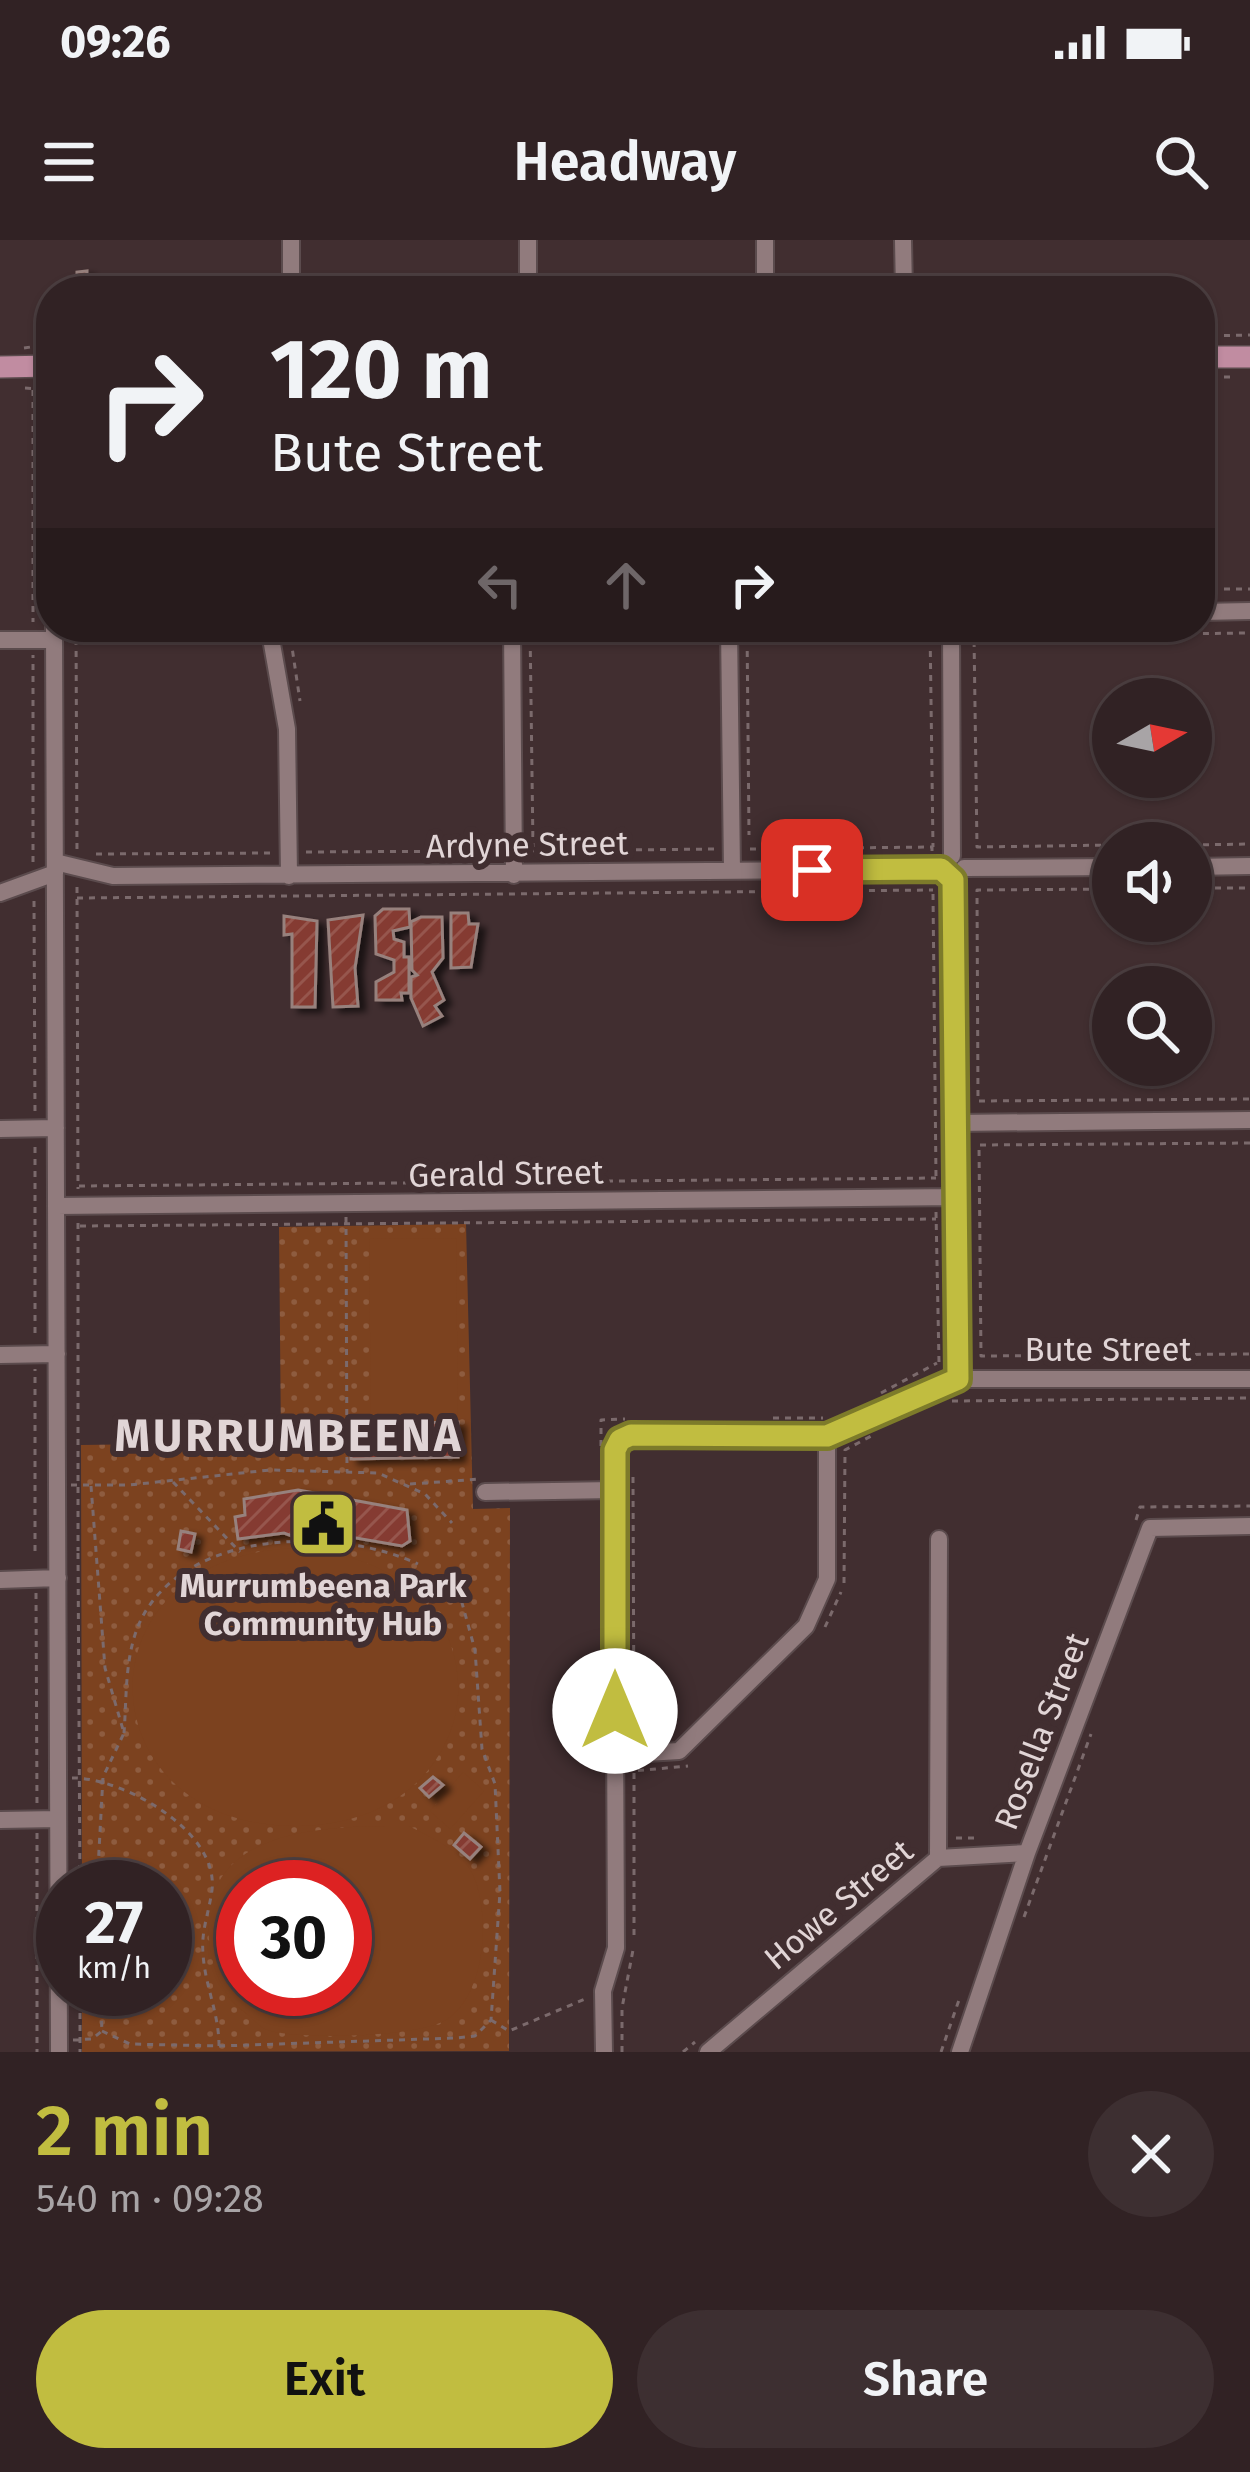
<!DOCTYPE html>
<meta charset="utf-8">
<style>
:root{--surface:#312224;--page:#3d2f31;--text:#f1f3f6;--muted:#a8a4a6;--line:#4c3f41;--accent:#c1bd40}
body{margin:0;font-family:"Fira Sans",sans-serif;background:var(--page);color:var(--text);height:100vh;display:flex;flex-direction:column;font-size:45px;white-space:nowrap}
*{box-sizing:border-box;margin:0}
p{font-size:39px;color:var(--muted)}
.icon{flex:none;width:66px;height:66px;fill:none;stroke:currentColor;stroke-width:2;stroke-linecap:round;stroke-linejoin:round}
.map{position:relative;height:1812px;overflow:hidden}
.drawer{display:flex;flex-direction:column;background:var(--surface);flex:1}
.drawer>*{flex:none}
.hud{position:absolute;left:36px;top:36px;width:1179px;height:366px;border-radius:48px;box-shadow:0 3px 9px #0004,0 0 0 3px var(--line);background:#312224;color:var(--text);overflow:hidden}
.needle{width:78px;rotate:81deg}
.tools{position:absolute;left:1092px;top:438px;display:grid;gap:24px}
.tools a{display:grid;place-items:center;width:120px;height:120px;border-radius:50%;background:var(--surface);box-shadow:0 3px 9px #0004,0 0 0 3px var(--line);font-size:60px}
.speed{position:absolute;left:36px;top:1620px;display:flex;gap:24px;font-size:60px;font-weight:700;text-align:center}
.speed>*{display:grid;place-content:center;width:156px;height:156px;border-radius:50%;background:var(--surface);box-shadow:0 3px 9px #0004,0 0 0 3px var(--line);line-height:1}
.speed small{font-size:30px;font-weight:400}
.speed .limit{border:18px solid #d22;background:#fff;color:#111}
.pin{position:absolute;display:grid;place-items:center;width:102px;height:102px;color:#fff;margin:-51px;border-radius:24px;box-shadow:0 6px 18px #0006}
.me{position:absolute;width:132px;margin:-66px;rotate:0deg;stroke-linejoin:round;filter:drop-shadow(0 0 9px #0008)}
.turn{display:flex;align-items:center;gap:42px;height:252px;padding:0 36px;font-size:54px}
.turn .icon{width:156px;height:156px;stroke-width:2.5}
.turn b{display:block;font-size:84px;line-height:102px}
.lanes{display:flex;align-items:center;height:114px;padding:0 36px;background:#0003;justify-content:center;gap:60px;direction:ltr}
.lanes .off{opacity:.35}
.round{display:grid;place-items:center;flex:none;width:126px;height:126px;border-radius:63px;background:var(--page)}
.overview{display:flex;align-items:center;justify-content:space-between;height:204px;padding:0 36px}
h1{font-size:72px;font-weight:600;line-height:90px;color:var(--accent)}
.button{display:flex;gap:24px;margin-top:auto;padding:24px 36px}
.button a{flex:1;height:138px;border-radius:72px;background:var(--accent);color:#111;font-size:48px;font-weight:600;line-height:138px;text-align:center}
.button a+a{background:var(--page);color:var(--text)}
.status{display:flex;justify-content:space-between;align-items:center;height:84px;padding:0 60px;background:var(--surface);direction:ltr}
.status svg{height:33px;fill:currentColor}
header{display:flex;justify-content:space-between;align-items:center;height:156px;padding:0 36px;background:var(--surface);font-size:54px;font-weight:600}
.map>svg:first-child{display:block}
.park{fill:url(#park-dots);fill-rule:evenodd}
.garden{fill:#7c421f;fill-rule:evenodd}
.building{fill:url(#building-hatch);stroke:#97817d;stroke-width:3;filter:url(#shadow)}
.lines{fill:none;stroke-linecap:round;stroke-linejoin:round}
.minor-casing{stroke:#5b4b4d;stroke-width:20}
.major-casing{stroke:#5b4b4d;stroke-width:24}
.path{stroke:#7b6a6c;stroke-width:3;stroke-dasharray:6 6;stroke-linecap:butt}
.minor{stroke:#917b7d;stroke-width:16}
.major{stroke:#c18ca1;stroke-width:21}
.route-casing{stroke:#7d7b2a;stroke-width:30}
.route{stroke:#c1bd40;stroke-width:21}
.labels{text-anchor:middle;stroke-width:12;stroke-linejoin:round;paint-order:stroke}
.street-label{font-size:33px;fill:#e1d5d6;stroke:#412e30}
.poi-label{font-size:33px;font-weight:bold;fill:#e1d5d6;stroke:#412e30}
.district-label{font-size:45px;font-weight:bold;letter-spacing:3px;fill:#e1d5d6;stroke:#412e30}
</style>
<div class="status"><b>09:26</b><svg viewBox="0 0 49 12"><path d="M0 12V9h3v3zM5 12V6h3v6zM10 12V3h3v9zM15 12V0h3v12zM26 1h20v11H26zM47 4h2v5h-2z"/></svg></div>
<header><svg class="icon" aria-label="menu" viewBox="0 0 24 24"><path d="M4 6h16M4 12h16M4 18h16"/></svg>Headway<svg class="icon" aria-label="search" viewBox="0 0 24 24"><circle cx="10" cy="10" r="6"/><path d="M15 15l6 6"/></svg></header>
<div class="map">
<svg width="1250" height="1812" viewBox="0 0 1250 1812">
<defs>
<pattern id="park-dots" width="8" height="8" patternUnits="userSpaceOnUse" patternTransform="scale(3)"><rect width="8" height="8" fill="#7c421f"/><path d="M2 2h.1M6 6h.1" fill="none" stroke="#8e5c3f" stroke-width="1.8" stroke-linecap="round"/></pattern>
<pattern id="building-hatch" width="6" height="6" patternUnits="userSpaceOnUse" patternTransform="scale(3)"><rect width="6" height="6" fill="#853b31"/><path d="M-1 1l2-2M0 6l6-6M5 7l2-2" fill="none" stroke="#96564e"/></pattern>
<filter id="shadow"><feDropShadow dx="7" dy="4.5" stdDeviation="3" flood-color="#0009"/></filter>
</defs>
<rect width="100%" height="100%" fill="#412e30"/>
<path class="park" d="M466 984 473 1269 510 1268 509 1811 82 1812V1749H165V1647H82L81 1205 281 1202 279 987ZM243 1647H345V1749H243Z"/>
<path class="garden" d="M456 998 458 1182 371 1183 369 999Z
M295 1308C522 1322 502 1583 299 1586 83 1589 73 1316 295 1308Z
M463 1532 484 1551 450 1589 430 1571Z
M409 1586C431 1598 462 1610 473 1635 491 1674 486 1755 446 1780 419 1797 294 1801 265 1789 258 1785 250 1776 243 1771 221 1753 212 1727 209 1699 198 1585 330 1586 409 1586ZM345 1647V1749H243V1647Z"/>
<path class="building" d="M87 31 86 51H93H66V41H77V32Z
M383 669H409L410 687 393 691 394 699 404 702V717H409V753H401L402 760H376V742L394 732V720L376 714 375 676Z
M451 673H468L469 684H478L471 727 451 728Z
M363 675 355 728 358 766 333 767 328 680Z
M284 676 317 681 315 767H292V694L284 695Z
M421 677H442L443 718 432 732 444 760 435 766 442 776 423 786 411 758V737L417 735 412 730 411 682Z
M458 1182V1217L351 1219 350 1184Z
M298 1250 407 1270 410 1301 402 1306 333 1294 300 1299 284 1293 238 1299 235 1277 245 1275 244 1259Z
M181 1291 195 1294 191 1312 178 1309Z
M433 1537 443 1545 429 1557 420 1548Z
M464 1593 481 1607 470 1619 454 1605Z
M122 1749H139L136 1763 119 1757Z"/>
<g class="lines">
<defs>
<path id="minor" d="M291 0V51
M528 0V51
M765 0V51
M903 0 904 51
M1200 372 1250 371
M54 387 59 1812
M269 387 287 489 289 636
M512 387 514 635
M729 387 732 631
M951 387 952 616
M0 400H54
M55 622 113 636 941 629
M1191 627 1250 626
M964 628 1113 627
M953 640 958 1139
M0 653 55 633
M955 883 1250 880
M0 889 56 888
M56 966 956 957
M0 1115 57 1114
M485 1252 614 1250
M0 1340 58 1338
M615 1515 679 1511 806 1386 827 1339V1196
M0 1580 58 1579
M938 1618 939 1299
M604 1812 603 1751 616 1708 614 1250 620 1200 631 1195 827 1196 958 1139H1250
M708 1812 938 1618 1027 1613
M960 1812 1027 1613 1150 1288 1250 1286"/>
<path id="major" d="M1200 117H1250
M0 127 51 126"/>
</defs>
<use href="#minor" class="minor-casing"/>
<use href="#major" class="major-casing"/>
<path class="path" d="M1200 96 1250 95
M24 108 51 104
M1200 137H1234
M25 148 51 150
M33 150V382
M1200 349H1250
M76 387 77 613
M289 387 300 461
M530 387 533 607
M747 387 749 595
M930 387 933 607
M1113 605 977 607 974 396 1250 393
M1191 605 1250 604
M750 609 932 607V613
M528 611 716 609
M306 612 494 611
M96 614 272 613
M33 622V415
M77 647 78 949
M1191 648H1250
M1113 649 977 650 978 861 1250 859
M933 654 936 938
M77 658 933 650
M34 661 35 874
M1250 903 979 905 981 1116 1250 1114
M35 907V1096
M79 946 936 938
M936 972 939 1122
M346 977 347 1232
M78 983V1311
M80 986 936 979
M881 1153 937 1123
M952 1161 1250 1158
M773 1178H823
M601 1206V1180L625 1179
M633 1237 634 1498
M173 1242 240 1312
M410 1244 481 1239
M71 1245H129L270 1230 378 1233 425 1254 452 1283
M91 1246 105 1428 124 1493 103 1537 97 1647
M1136 1280 1140 1267 1250 1266
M35 1311V1129
M78 1313 80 1647
M844 1343 845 1210 873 1195
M36 1353 37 1566
M825 1387 841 1352
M124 1493C127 1455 124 1409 144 1374 193 1289 339 1287 418 1324
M72 1538C121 1537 219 1590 212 1650 209 1673 201 1690 203 1714 205 1746 219 1773 219 1806
M37 1593V1812
M956 1598H976
M1024 1677 1091 1494
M634 1695V1531L688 1526
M80 1749V1812
M491 1780 509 1791 585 1759
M102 1791 130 1804 219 1806 456 1798 475 1796 491 1780 500 1652 495 1544 482 1509 475 1410 459 1352
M73 1800 92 1799 102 1791 100 1749
M622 1812V1768L633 1710
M683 1812 695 1802
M941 1812 960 1757"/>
<use href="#minor" class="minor"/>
<use href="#major" class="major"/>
</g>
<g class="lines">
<defs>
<path id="route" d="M615 1471V1210L620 1200 631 1195 827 1196 958 1139 953 640 941 629 812 630"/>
</defs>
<use href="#route" class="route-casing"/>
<use href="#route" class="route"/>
</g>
<defs>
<symbol id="civic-square" viewBox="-11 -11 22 22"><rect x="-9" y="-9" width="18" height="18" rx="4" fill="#c1bd40" stroke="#412e30"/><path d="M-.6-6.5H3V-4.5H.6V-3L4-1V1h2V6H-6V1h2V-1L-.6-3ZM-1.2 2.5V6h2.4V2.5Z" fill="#111"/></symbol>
</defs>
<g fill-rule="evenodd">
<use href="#civic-square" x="285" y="1246" width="76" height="76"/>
</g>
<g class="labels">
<g class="street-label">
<text transform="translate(527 604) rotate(-1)" y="12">Ardyne Street</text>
<text transform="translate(506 933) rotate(-1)" y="12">Gerald Street</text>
<text x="1108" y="1121">Bute Street</text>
<text transform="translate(1041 1491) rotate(-69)" y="12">Rosella Street</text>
<text transform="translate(838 1664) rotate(-40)" y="12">Howe Street</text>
</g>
<g class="poi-label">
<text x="323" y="1357">Murrumbeena Park<tspan x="323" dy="38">Community Hub</tspan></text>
</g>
<g class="district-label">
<text x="289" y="1211">MURRUMBEENA</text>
</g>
</g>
</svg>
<div class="tools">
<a><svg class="needle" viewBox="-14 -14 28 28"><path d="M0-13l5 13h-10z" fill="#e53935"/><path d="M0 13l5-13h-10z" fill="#a8a4a6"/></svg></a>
<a><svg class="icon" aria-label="sound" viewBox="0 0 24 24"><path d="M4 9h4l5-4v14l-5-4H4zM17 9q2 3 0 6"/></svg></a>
<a><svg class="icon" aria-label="search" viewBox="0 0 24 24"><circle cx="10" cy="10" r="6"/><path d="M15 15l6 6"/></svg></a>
</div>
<div class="speed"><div>27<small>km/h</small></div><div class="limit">30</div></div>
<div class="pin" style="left:812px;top:630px;background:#d93025"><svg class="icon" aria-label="arrive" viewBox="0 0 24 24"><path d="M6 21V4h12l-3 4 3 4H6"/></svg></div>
<svg class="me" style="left:615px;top:1471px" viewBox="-20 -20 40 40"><circle r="19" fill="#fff"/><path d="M0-13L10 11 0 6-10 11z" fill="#c1bd40"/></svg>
<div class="hud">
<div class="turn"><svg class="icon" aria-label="right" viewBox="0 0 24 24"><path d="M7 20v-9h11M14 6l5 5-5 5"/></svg><div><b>120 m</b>Bute Street</div></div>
<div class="lanes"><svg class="icon off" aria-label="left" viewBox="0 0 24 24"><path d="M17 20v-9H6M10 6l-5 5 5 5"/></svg><svg class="icon off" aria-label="ahead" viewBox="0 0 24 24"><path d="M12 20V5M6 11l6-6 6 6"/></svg><svg class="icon" aria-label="right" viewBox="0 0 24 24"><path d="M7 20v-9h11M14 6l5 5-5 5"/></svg></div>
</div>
</div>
<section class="drawer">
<div class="overview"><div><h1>2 min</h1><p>540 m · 09:28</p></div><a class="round"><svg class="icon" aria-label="close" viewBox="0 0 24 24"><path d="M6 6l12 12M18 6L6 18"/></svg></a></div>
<div class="button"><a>Exit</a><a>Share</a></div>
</section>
